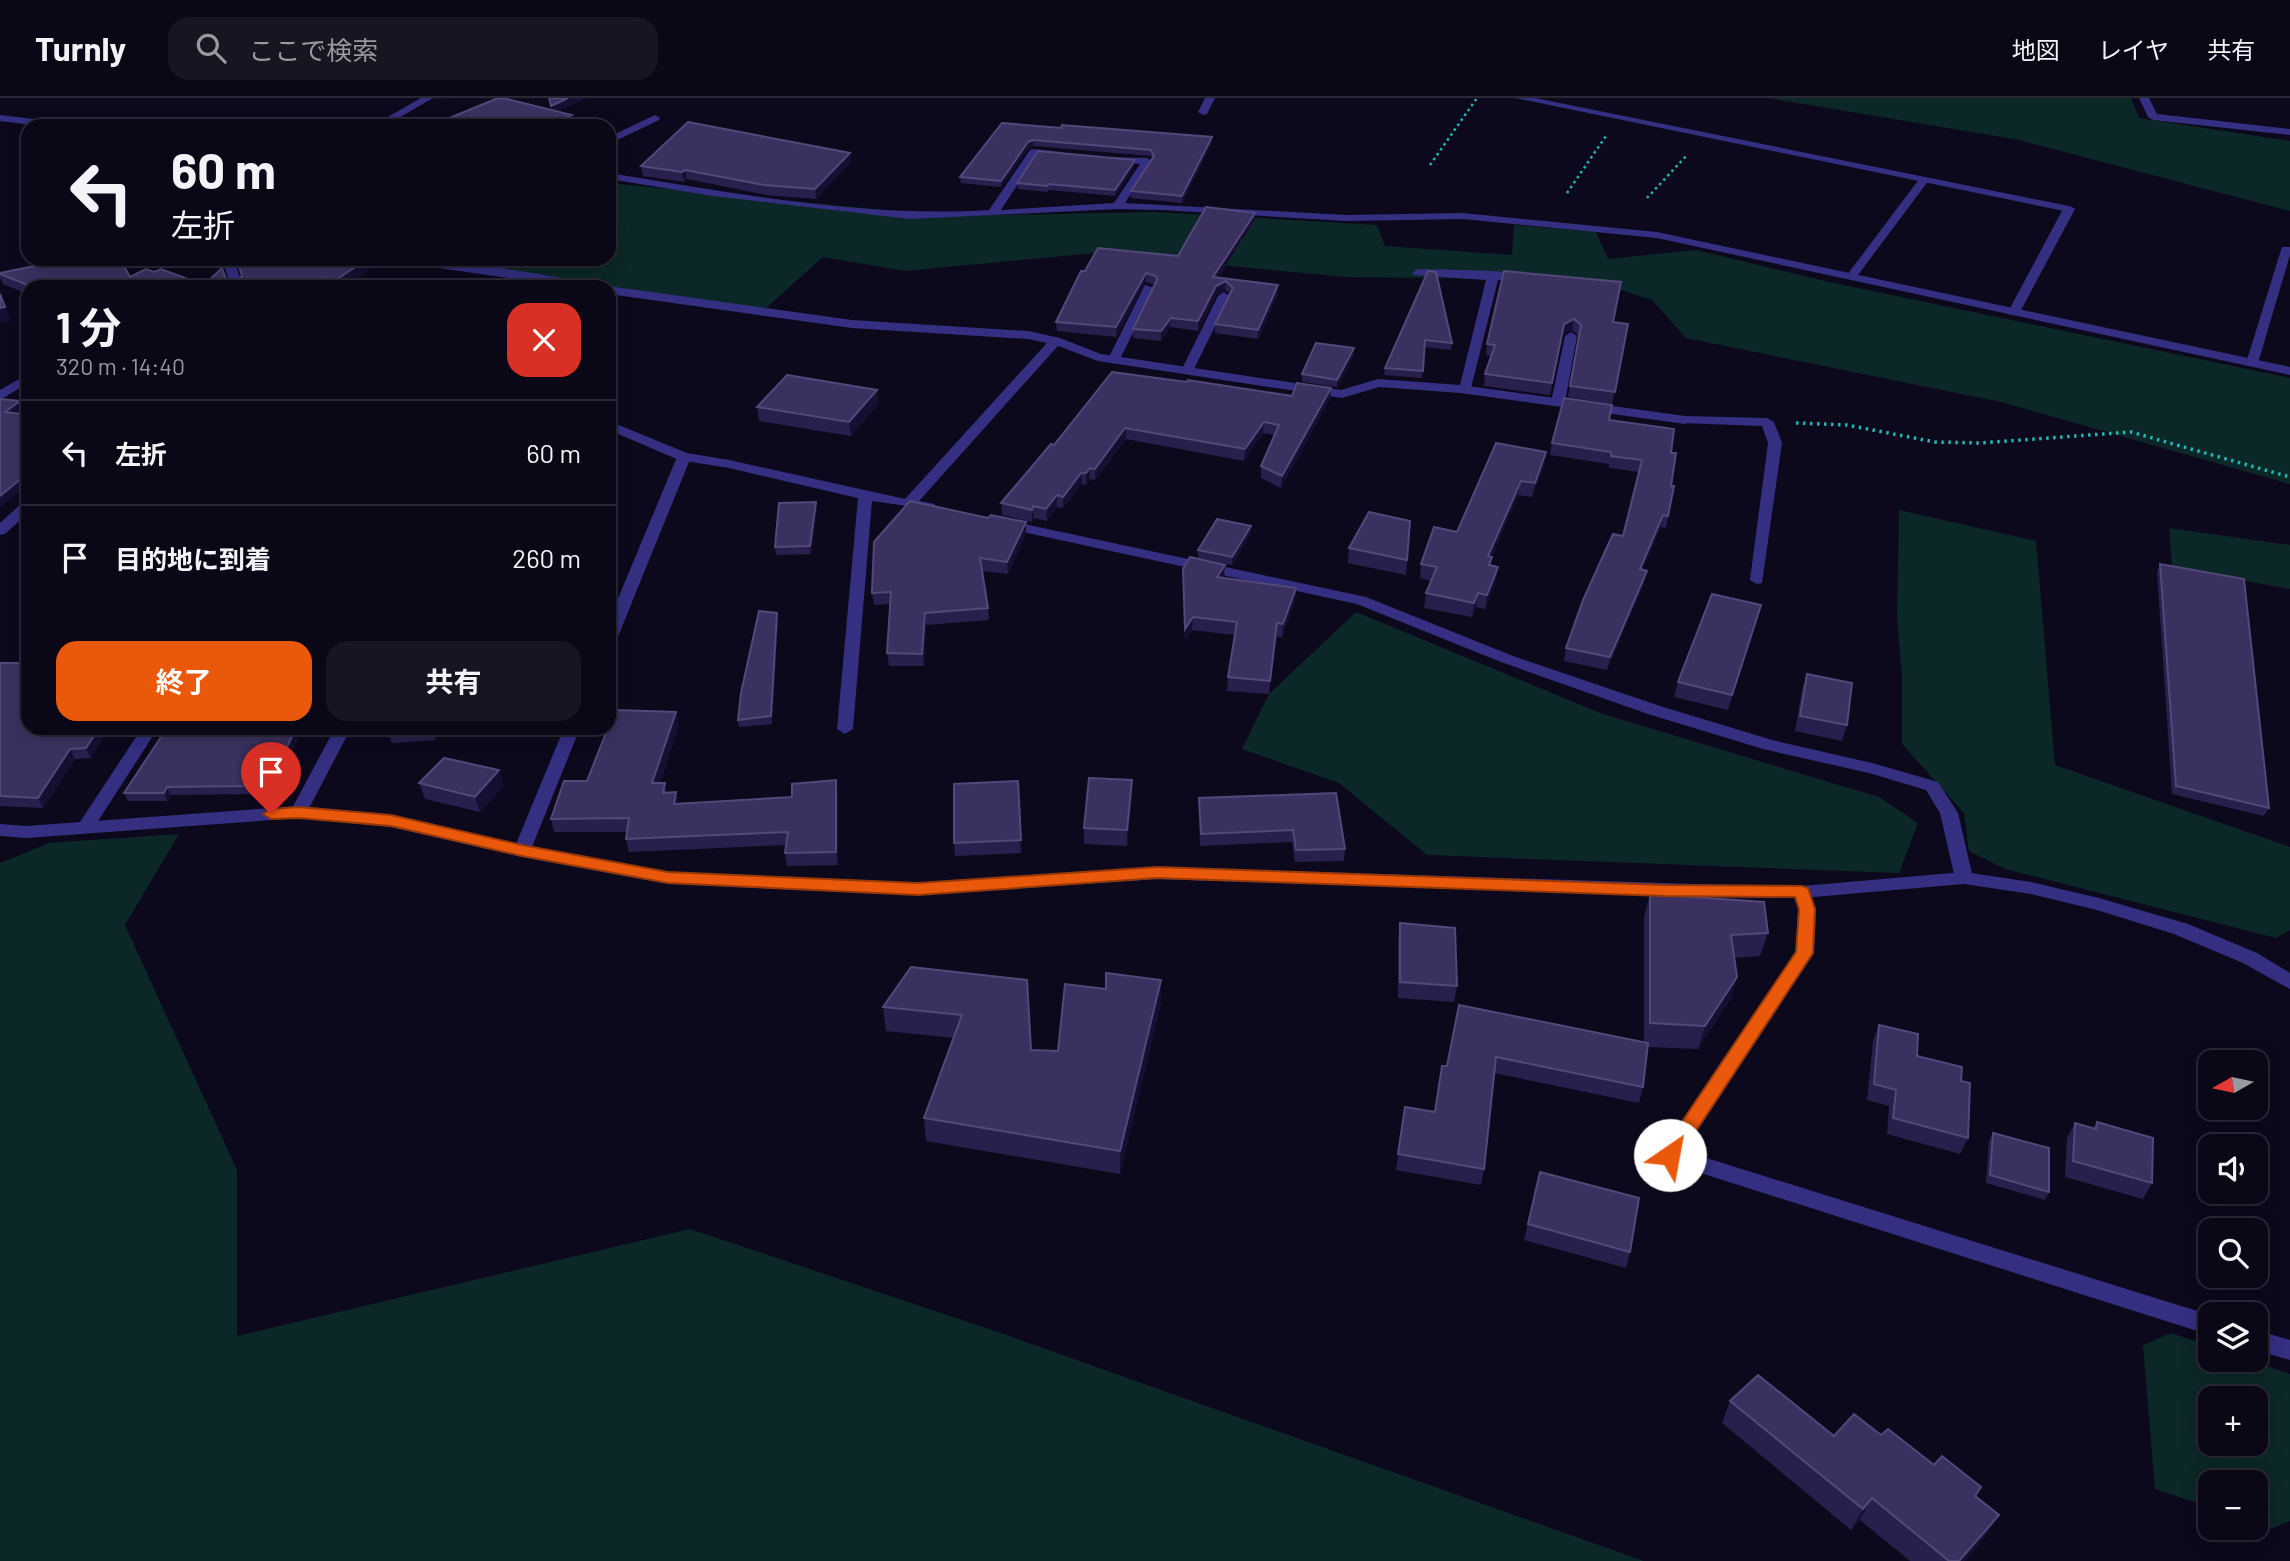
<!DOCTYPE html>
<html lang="ja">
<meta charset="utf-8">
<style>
:root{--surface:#0a0716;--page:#181523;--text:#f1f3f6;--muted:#9999a1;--line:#2a2835;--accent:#ea580c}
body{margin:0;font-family:Barlow,"Noto Sans JP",sans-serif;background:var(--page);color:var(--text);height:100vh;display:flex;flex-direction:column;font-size:26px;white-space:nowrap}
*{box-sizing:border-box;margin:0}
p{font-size:23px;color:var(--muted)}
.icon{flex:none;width:38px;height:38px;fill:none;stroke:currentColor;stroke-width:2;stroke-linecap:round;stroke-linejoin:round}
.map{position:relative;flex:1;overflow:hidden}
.sheet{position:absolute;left:21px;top:182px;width:595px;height:455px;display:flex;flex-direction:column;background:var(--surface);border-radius:21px;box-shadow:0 4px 18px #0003,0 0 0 2px var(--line)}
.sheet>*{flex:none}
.guide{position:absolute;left:21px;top:21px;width:595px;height:147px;border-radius:21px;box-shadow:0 4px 18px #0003,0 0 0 2px var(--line);background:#0a0716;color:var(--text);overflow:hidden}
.needle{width:46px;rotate:261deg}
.fabs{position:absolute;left:2198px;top:952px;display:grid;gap:14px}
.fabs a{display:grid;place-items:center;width:70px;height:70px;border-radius:14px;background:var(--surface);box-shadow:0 4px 18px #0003,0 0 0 2px var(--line);font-size:35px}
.pin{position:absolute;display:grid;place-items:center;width:60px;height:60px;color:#fff;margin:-72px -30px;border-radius:50% 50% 50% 0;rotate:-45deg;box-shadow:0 0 7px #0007}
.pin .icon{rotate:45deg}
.me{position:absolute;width:77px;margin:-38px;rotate:33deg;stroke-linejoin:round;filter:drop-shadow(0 0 5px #0008)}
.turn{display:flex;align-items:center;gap:24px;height:147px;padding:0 35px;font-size:32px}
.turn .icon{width:91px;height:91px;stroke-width:2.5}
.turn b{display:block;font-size:49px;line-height:60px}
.round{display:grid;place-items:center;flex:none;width:74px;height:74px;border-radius:21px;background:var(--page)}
.summary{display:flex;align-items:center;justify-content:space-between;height:119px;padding:0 35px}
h1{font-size:42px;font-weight:700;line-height:52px}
.action{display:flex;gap:14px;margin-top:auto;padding:14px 35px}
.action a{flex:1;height:80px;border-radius:21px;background:var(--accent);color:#fff;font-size:28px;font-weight:700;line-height:80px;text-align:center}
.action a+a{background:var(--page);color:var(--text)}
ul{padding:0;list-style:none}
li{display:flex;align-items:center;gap:21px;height:105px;padding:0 35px;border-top:2px solid var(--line)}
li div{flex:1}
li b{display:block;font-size:26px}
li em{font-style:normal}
header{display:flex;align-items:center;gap:42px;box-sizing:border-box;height:98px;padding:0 35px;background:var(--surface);border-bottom:2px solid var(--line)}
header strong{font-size:33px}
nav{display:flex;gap:38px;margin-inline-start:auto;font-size:24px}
.search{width:490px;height:63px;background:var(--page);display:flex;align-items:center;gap:18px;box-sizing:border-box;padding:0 24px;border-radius:21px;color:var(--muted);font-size:26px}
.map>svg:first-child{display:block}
.green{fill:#0c2727;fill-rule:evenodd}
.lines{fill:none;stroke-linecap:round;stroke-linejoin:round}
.path-far1{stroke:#20b8b3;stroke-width:2.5;stroke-dasharray:2.5 3.5;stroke-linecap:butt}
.path{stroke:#20b8b3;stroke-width:3.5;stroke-dasharray:2.5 4.5;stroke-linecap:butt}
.service{fill:#342f81;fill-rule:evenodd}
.minor{fill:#342f81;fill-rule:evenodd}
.tertiary{fill:#342f81;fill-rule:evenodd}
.wall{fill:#291f4c}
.shaded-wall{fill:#170f31}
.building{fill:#3b3160;stroke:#524879;stroke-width:2}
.route{fill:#ea580c;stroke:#983908;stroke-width:2}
</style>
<header>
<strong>Turnly</strong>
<div class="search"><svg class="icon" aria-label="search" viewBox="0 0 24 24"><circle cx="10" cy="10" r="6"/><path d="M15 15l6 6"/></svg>ここで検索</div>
<nav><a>地図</a><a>レイヤ</a><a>共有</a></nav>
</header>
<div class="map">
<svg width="2290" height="1463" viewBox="0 0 2290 1463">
<rect width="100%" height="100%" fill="#0d091d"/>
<path class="green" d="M1768 0H2131L2139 20 2290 43V113L2019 42Z
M609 85 945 118 1155 114 1377 127 1385 148 1512 157 1514 127 1596 134 1608 161 1696 152 1829 184 2290 280V386L2001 304 1686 240 1652 202 1589 182 1345 179 1096 155 905 173 823 159 765 211 430 161H609V128L627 130 609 127Z
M1899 412 2036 443 2055 667 2290 749V832L2276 840 2005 771 1969 753 1964 715 1902 646V579L1897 517Z
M2169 430 2290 447V491L2172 469Z
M1356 514 1603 616 1879 699 1918 725 1899 775 1427 757 1339 685 1242 651 1269 596Z
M179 736 125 827 237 1072V1238L690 1131 998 1234 1644 1463H0V765L49 745Z
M2171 1235 2210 1248V1262H2249L2290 1276V1423L2273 1430 2256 1424V1384H2210V1409L2155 1391 2143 1247ZM2210 1300H2256V1346H2210Z"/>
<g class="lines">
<path class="path-far1" d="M1430 67 1477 0
M1567 95 1606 38
M1647 100 1687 57"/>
<path class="path" d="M1796 325 1847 327 1935 344 1979 345 2131 334 2290 379"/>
<path class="service" d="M1205 0H1215L1207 16 1203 17 1198 14Z
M2139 0H2149L2157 16 2290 31V37L2153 22 2148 19Z
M1920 80 1929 82 1855 181H1847V177Z
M2069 108 2075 111 2020 214 2010 217 2008 214 2063 111Z
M2282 149H2290V157L2258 265 2256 268H2248L2246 265Z
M1418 171C1439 172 1521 171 1533 180L1527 184 1498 182 1470 294 1465 295 1459 291 1486 182 1414 177 1412 175Z
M1145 187 1155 190 1120 261 1114 265 1110 264 1108 261Z
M1224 194 1230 198 1194 271 1188 275 1184 274 1182 271 1218 198Z
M1571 234 1577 238 1565 304 1558 308 1551 304 1565 238Z
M21 280 28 281V289L23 288 0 302V292Z
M1685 318 1767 320 1774 324 1782 345 1762 485 1757 486 1750 482 1768 345 1762 328 1680 325V319Z
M142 630H158L91 734H79L76 730Z
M335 630H351L305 718H293L290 714Z"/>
<path class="minor" d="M1515 0H1535L2069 108 2075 111 2069 114Z
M0 17 68 25 73 28H42L0 23Z
M655 17 660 20 659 22 609 46V39Z
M1034 51 1061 54 1066 57 1061 60 1037 57 1001 112 1114 105 1140 66 1113 64 1109 63V59L1147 60 1152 63 1125 105 1346 117 1463 115 1657 134 2290 269V277L1657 140 1463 121 1346 123 1162 112 1117 111 910 121 713 98 609 81V75C732 95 865 120 989 112L1030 52Z
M222 161H234L243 189H231Z
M391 161C458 161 525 174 591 185L597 189H570L397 164Z
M609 188 852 222 1028 233 1060 240 1101 256 1341 292 1378 281 1460 287 1685 318 1692 322 1685 326 1460 295 1379 289 1342 300 1098 263 1058 248 919 403 935 406V412L872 403 853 631 845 636 837 631 858 400 729 370 679 362 609 332V323L687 355 729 362 905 401 1047 245 1028 241 852 230 609 196V189H607Z
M28 403V415L5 436 0 437V425L23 404Z
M1005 422 1366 499 1513 558 1660 608 1772 642 1872 665 1938 684 1958 715 1973 780 1970 784H1958L1955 780 1940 715 1926 692 1869 675 1763 651 1648 616 1501 564 1357 506 1000 429V423Z
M1802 788 1808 790 1816 811 1814 855 1684 1053 2210 1217V1237L1663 1063 1660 1057 1663 1051 1796 854 1798 811 1793 794 1796 790Z
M2256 1232 2290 1242V1262L2256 1252Z"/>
<path class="tertiary" d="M421 0H433L385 28H372Z
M684 355 691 359 617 541 609 546V522L677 359Z
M564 630H580L532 749 668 774 918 785 1157 769 1757 788H1802L1964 774 2031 784 2099 800 2188 826 2257 855 2290 875V891L2243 865 2174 836 2097 812 2031 796 1964 786 1802 800H1757L1157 781 918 797 668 786 522 759 391 729 299 720 26 740 0 738V726L26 728 299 708 391 717 516 746Z"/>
</g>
<path class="wall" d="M1002 25 1061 30 1212 39V45L1182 105 1131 100V93L1152 61 1151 58 1033 48 1028 51 1001 89 961 85 960 79Z
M1135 62V68L1115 98 1049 92 1047 94 1018 91 1017 85Z
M851 64 816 101 766 97 687 81 684 84 643 78 641 68Z
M1255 115 1254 123 1218 180 1278 187V196L1258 241 1215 235V226L1230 196 1225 192 1216 197 1198 233 1170 229 1161 243 1133 240V231L1155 187 1146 184 1116 239 1057 233 1056 224 1085 173 1178 158Z
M382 163 344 189H28V196L3 186 0 180V175L130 179 154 174 204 187 226 181H239Z
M1504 173 1614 224 1628 226 1612 306 1568 299 1579 238 1572 232 1562 237 1550 297 1484 288 1485 276 1491 258 1486 257 1487 246Z
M1436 174 1452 245 1451 252 1424 249 1422 280 1384 277 1385 270Z
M1354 257 1337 289 1302 284V276Z
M1112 274 1292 298 1331 290 1330 301 1281 390 1261 380V368L1275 337 1263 335 1244 363 1126 341 1095 382 1090 381 1086 387 1082 386 1063 410 1057 409 1047 423 1034 420 1032 424 1002 417 1001 405 1054 347Z
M877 292 878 306 851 338 759 323 757 309Z
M1609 322 1671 355V388H1674L1666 430 1661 429 1642 472 1644 485 1607 572 1564 563 1566 550 1623 438 1639 374 1609 370V366L1550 357 1552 345Z
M1546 354 1544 368 1532 399 1518 397 1492 459 1490 467 1498 469 1496 483 1485 511 1476 509 1472 519 1424 510 1426 495 1431 483 1420 480 1421 466Z
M817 411 811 456 776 457 775 449Z
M1410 423 1406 477 1348 465 1349 450Z
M1251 428V436L1232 467 1198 460V452Z
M1026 436 1008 476 982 473 988 510 989 522 926 527 924 568H889L887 555 890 506 874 507 872 495Z
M2160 466 2269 710 2264 718 2172 696 2157 474Z
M1183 471 1224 480 1296 490 1295 503 1282 539H1277L1269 596 1227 593 1228 579 1235 537 1192 532 1185 544Z
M1757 522 1728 612 1674 599 1678 584Z
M778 523 772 626 739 629 738 622Z
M0 565H23L109 630 91 660 75 661 43 710 0 708Z
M1807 576 1847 627 1842 643 1795 633 1802 592Z
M679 627 660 685 668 695 676 694 679 706 792 699 836 682 838 695V767L787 768 785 755 786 747 629 754 626 741 627 734H554L551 721 587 683Z
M167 630H303L290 657H278L265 686H258L253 696 171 697 167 703H128L124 695Z
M389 630H440L435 642 392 645 387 634Z
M1018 683 1021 755 955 758 954 745Z
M419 685 504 688 480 714 425 701Z
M1132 697 1127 748 1084 746V730Z
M1199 700 1345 751 1344 763 1295 764 1292 744 1200 748Z
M1650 796 1768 835 1760 858 1734 860 1737 879 1730 902 1698 951 1648 949 1643 989 1639 1005 1494 975 1484 1071 1481 1087 1396 1072 1405 1009 1435 1014 1447 968 1459 907 1644 944V819Z
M1400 825 1457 888 1454 904 1398 900V841Z
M911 869 1031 952 1058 953 1106 891 1161 882V905L1120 1076 926 1043 924 1020 954 940 886 933 883 909Z
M1879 927 1917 958 1961 983 1968 1040 1960 1056 1887 1036 1889 1008 1867 1002 1873 943Z
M2097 1024 2152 1085 2143 1101 2065 1079 2067 1040 2075 1025 2093 1030Z
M1993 1035 2049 1094 2045 1102 1986 1085 1989 1043Z
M1540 1074 1630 1154 1626 1170 1524 1142Z
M1730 1303 1834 1338 1934 1367 1981 1389 1976 1399 1985 1439 1965 1463H1910L1860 1422 1851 1432 1722 1325Z"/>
<path class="shaded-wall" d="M434 0H454L434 2Z
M568 0H588L553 16 551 8Z
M572 17 573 28H550Z
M1212 39V45L1182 105V98Z
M1033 42V48L1028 51 1001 89V83L1028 44Z
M850 55 851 64 816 101 815 91Z
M1135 62V68L1115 98V92Z
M685 72 687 81 684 84 682 74Z
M1255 115 1254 123 1213 188V179Z
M367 161H382V163L344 189H338L336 182Z
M1146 175V184L1116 239V229Z
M324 180 327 189H309Z
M1226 183 1225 192 1216 197 1198 233V223L1216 188Z
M1278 187V196L1258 241V232Z
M0 192 11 223 0 225Z
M1171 220 1170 229 1161 243V233Z
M1574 221 1572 232 1562 237 1550 297 1564 226Z
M1354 250V257L1337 289V282Z
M1331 290 1330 301 1281 390 1282 378Z
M877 292 878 306 851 338 849 324Z
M20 303 24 311 8 322 5 314Z
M1264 324 1263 335 1244 363 1245 351Z
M1125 330 1126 341 1095 382V371Z
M1546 354 1544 368 1532 399 1535 385Z
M1090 370V381L1086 387V375Z
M28 375V387L0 409V398Z
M1081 375 1082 386 1063 410V399Z
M1521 383 1518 397 1492 459 1490 473 1488 458Z
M1057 397V409L1047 423 1046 411Z
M816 404 817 411 811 456 810 448Z
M1033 408 1034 420 1032 424V412Z
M1663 417 1661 429 1637 483 1640 471Z
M1026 424V436L1008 476 1007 464Z
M1251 428V436L1232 467V459Z
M1225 467 1224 480 1217 479Z
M1498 469 1496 483 1485 511 1487 497Z
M1647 473 1644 485 1607 572 1610 559Z
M1296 490 1295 503 1282 539 1283 526Z
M1478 495 1476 509 1472 519 1474 505Z
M1761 507 1757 522 1728 612 1732 597Z
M777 515 778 523 772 626 771 618Z
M925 515 926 527 924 568 922 556Z
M1193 519 1192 532 1185 544V531Z
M1277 525V539L1269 596 1270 583Z
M676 614 679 627 655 699 652 685Z
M99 630H109L91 660 86 650Z
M296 630H303L290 657 287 649Z
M431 630H440L435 642 431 631Z
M275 650 278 657 265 686 261 678Z
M70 651 75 661 43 710 38 700Z
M499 672 504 688 480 714 475 699Z
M255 678 258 686 253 696 250 688Z
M836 682 838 695V767L836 754Z
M1132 682V697L1127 748V732Z
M167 689 171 697 167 703 164 695Z
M676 694 679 707 674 706Z
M1737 879 1730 902 1698 951 1705 928Z
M1161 882V905L1120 1076V1053Z
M1872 1400 1860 1422 1851 1432 1863 1411Z
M1999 1417 1985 1439 1965 1463H1959Z"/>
<path class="building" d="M498 0H503L572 17 550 28H430Z
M549 0H568L551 8Z
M688 24 850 55 815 91 764 87 685 72 682 74 641 68Z
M1002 25 1061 30 1062 27 1212 39 1182 98 1131 93 1154 58 1151 52 1033 42 1028 44 1001 83 960 79Z
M1038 53 1135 62 1115 92 1048 86 1047 88 1017 85Z
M1206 109 1255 115 1213 179 1278 187 1258 232 1215 226 1233 190 1226 183 1216 188 1198 223 1171 220 1161 233 1133 231 1157 182 1156 178 1146 175 1116 229 1056 224 1081 173H1085L1098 150 1178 158Z
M69 161H120L130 179 146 171 154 174 161 171 204 187 222 170 226 181H239L242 178 237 161H367L336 182 324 180 309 189H33L0 176V175Z
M1428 173 1436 174 1452 245 1425 242 1423 273 1385 270Z
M1504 173 1621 184 1613 224 1628 226 1615 294 1570 288 1581 227 1574 221 1564 226 1552 285 1485 276 1495 247 1487 246Z
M0 196 5 209 0 210Z
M1316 245 1354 250 1337 282 1302 276Z
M1112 274 1187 284 1188 282 1292 298 1297 285 1331 290 1282 378 1261 368 1279 327 1264 324 1245 351 1125 330 1095 371 1090 370 1086 375H1081L1063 399 1057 397 1046 411 1033 408 1032 412 1001 405 1051 346 1054 347Z
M787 277 877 292 849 324 757 309Z
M1564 300 1612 307 1609 322 1674 331 1671 355H1676L1671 388H1674L1668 418 1663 417 1640 471 1647 473 1610 559 1566 550 1583 502 1613 436 1623 438 1642 362 1611 358V354L1552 345Z
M0 301 20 303 5 314 28 317V375L0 398Z
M1496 345 1546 354 1535 385 1521 383 1488 458 1492 459 1489 467 1498 469 1487 497 1478 495 1474 505 1426 495 1437 469 1421 466 1434 429 1457 434Z
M910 403 988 420 991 417 1026 424 1007 464 980 460 988 510 925 515 922 556 887 555 891 494 872 495 874 444Z
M816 404 810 448 775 449 779 405Z
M1369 414 1410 423 1407 462 1349 450Z
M1217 421 1251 428 1232 459 1198 452Z
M1190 459 1225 467 1217 479 1296 490 1283 526 1277 525 1270 583 1228 579 1237 524 1193 519 1185 531 1183 471Z
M2160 466 2244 481 2269 710 2176 688Z
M1712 496 1761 507 1732 597 1678 584Z
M759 513 777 515 771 618 738 622 741 595Z
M28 557V630H99L86 650 70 651 38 700 0 698V565H23Z
M1807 576 1852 585 1847 627 1800 618Z
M615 612 676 614 652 685H665L663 695 676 694 674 706 792 699V686L836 682V754L785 755 788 734 626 741 629 720 551 721 564 683H587Z
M167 630H296L287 649 275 650 261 678H255L250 688 167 689 164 695H124Z
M389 630H431L387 634Z
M444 660 499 672 475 699 419 685Z
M1089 680 1132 682 1127 732 1084 730Z
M1018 683 1021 742 954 745V686Z
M1336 695 1345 751 1296 752 1293 732 1201 736 1199 700Z
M1650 796 1764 804 1768 835 1731 837 1737 879 1705 928 1650 925Z
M1400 825 1455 830 1457 888 1400 884Z
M911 869 1027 882 1031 952 1058 953 1065 886 1106 891V875L1161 882 1120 1053 924 1020 962 917 883 909Z
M1459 907 1648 945 1643 989 1496 959 1484 1071 1398 1056 1405 1009 1435 1014 1442 968H1447Z
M1879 927 1918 936 1917 958 1962 969 1961 983 1970 985 1968 1040 1893 1020 1896 992 1874 986Z
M2097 1024 2153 1040 2152 1085 2073 1063 2075 1025 2096 1031Z
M1993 1035 2049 1050V1094L1990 1077Z
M1540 1074 1639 1100 1630 1154 1528 1126Z
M1758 1277 1834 1338 1854 1316 1881 1337 1888 1331 1934 1367 1942 1358 1981 1389 1975 1398 1999 1417 1959 1463H1949L1872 1400 1863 1411 1730 1303Z"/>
<path class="route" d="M299 709 391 717 522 747 668 774 918 785 1157 769 1664 787 1802 788 1808 790 1815 811 1813 855 1677 1062 1670 1065 1663 1062 1661 1057 1663 1052 1796 854 1799 811 1795 799 1664 798 1157 780 918 797 668 785 522 758 391 728 299 720 271 721 263 716 271 711Z"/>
</svg>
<div class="fabs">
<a><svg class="needle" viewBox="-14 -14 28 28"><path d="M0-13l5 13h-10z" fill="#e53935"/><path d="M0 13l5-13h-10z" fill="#9999a1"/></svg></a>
<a><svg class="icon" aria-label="sound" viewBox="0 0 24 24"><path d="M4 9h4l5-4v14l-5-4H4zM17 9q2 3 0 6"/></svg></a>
<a><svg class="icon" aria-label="search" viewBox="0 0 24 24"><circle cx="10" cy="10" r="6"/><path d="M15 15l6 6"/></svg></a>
<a><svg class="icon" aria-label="layers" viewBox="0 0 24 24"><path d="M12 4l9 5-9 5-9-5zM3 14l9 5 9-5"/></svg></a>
<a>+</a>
<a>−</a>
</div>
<div class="pin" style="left:271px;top:716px;background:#d93025"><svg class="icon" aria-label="arrive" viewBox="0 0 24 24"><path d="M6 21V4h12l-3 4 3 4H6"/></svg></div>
<svg class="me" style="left:1670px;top:1057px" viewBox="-20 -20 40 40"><circle r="19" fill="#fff"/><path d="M0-13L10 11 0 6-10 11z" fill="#ea580c"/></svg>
<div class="guide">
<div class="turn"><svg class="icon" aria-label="left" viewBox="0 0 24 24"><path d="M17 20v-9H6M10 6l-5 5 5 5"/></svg><div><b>60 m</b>左折</div></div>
</div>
<section class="sheet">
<div class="summary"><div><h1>1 分</h1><p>320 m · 14:40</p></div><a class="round" style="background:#d93025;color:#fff"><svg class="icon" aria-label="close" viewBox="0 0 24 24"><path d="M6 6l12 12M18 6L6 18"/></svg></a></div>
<ul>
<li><svg class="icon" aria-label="left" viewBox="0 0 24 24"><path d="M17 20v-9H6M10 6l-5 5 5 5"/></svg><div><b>左折</b></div><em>60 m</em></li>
<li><svg class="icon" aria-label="arrive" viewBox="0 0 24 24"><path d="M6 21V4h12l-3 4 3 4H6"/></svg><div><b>目的地に到着</b></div><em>260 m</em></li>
</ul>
<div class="action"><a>終了</a><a>共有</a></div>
</section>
</div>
